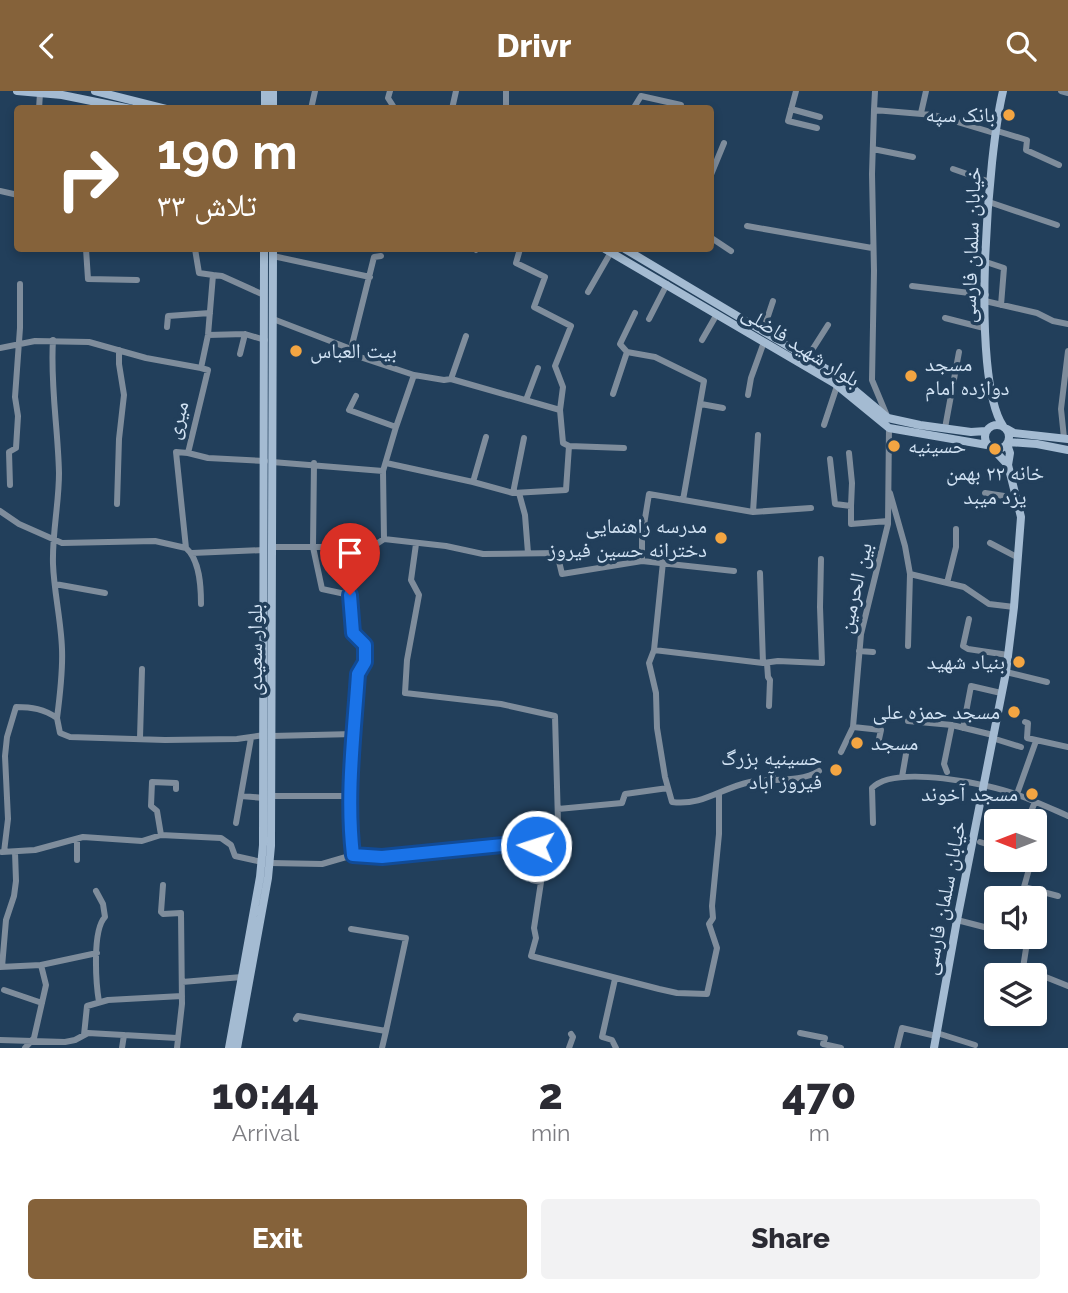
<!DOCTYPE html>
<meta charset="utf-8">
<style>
:root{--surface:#fff;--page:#f2f2f3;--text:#2b2b33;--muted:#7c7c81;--accent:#85623a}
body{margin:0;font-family:Raleway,"Noto Naskh Arabic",sans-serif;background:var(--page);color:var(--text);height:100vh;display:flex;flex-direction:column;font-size:26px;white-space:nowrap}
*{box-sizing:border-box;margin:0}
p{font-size:23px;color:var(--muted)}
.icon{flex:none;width:38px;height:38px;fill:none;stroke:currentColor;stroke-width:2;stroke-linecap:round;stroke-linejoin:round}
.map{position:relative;height:957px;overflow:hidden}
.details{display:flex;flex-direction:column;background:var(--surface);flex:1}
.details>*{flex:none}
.banner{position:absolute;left:14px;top:14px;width:700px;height:147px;border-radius:7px;box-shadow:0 4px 10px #0003;background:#85623a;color:#fff;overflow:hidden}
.needle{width:46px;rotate:270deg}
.fabs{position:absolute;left:984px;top:718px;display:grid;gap:14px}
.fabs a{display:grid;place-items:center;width:63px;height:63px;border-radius:7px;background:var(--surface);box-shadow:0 4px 10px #0003;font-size:35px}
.pin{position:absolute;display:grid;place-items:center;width:60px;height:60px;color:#fff;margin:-72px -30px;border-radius:50% 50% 50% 0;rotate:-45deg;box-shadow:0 0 7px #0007}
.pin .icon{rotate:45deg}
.me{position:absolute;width:77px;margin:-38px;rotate:274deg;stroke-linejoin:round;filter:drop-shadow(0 0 5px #0008)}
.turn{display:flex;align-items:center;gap:24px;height:147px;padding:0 28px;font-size:32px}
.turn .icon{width:91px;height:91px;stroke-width:2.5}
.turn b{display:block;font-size:49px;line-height:60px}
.eta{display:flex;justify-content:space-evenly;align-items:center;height:119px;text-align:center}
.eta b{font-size:42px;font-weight:800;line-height:49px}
.action{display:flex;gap:14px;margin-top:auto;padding:14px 28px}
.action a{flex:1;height:80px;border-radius:7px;background:var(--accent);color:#fff;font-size:28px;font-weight:800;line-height:80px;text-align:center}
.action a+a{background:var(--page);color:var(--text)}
header{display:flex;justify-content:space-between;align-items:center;height:91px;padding:0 28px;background:var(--accent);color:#fff;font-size:32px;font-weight:800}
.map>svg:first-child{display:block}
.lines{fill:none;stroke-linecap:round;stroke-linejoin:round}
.minor{stroke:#7f8d9c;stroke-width:6}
.secondary{stroke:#a4bbd2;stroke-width:8}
.route-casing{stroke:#114b97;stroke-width:18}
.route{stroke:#1a73e8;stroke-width:12}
.poi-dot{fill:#f3a542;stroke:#223f5b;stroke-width:2.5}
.labels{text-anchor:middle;stroke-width:7;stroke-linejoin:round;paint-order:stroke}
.poi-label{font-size:21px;fill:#d2e3f4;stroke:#223f5b;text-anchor:end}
.street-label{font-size:21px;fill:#d2e3f4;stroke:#223f5b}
</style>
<header><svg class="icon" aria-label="back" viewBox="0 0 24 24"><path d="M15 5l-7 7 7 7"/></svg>Drivr<svg class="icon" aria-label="search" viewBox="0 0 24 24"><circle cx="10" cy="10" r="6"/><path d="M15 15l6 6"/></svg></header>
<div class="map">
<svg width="1068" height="957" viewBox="0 0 1068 957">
<rect width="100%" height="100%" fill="#223f5b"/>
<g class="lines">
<path class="minor" d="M390 0 388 7 395 18
M506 0V18
M796 0 788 30 817 37
M875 0 874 19 934 24 994 42
M1061 0 1068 2
M39 18 40 2
M311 18 315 0
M452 18 456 0
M633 18 641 5 681 14
M791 18 820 26
M874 19 872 83 874 180 872 289 887 325
M921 22 926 0
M994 39 1027 49 1026 59 1059 74
M873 58 913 66
M953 78 990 91
M710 86 724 52
M0 100 18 104
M989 111 1057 134
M747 135 872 157
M710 146 731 160
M86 158 88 188 137 189
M155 158H163
M195 158 199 182 213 184 208 244 201 277 208 279 188 362 176 361 186 457C200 469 201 496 201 513
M476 159 477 158
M273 165 370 186
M986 171 1004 177 1001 214
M213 184 222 185 264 204
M912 195 986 204
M588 201 611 161
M985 210 1037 222 1053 230 1068 233
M635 222 620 253 627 261 655 266 704 290 683 409
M945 227 984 237
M273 228 351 258 354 264 414 284 396 336
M649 228 667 193
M167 236 168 225 210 222
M763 240 773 210
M208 244 245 243 265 249
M53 249C50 293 58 337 59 382 59 413 52 442 53 473 54 501 61 529 62 558 63 581 60 604 57 627
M702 249 717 223
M0 257 35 250 89 251 146 267 201 277
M351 258 374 166 381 165
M240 263 245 243
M807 267 828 234
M414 284 444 289 451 288 560 319 563 296 555 275 571 235 534 216 545 186 516 172 520 158
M451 288 466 245
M613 303 627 261
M748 304 751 287 764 251
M356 305 349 319 396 336 383 380 384 448
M526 309 538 277
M701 313 723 317
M824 334 837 295
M945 337 959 261
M1064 347 1061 318 1068 260
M569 355 624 357
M188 362 208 367 265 370
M830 368 835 413 851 415 852 392 849 362
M272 371 383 380
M314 372 313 456 322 498 350 504 353 542 365 554V571L358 583 350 705 353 764
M386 372 473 391 513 402 566 399 569 355 563 352 560 319
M473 391 486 346
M10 394 9 361 16 357 18 325 15 306 20 237V193
M513 402 524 347
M519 402 525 424 528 462
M890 402 905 455 910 483 908 555
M985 402 1017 407
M117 413 119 348 124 304 119 273V259
M851 415V433L888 430
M0 420 19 433 62 452 155 450 186 457
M753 421 758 344
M990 452 1017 466
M416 453 411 489 419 504 407 569 405 602 501 613 555 625 558 731 535 735 533 751 536 755 532 789 541 791 534 837 536 847 531 865 659 898 677 902 707 903 717 857 709 833 713 827 712 815 719 743V702
M273 456H372L384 448 446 455 483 463 557 462 562 483 642 470 734 480
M192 462 264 459
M642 470V446L649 403 753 421 811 417
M663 471 654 559 649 572 656 602 657 637 665 686 672 711C703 715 721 697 750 691 773 687 799 692 819 680
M760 482 763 572
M910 483 964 496 989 513 1014 516
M947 492 956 456V438
M55 493 105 502
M969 528 963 555 968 558 1008 564
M654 559 763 572 778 570 822 572 820 516 821 468
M859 560 873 561
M767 572 768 586 770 589 769 615
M1006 581 1047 591
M908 630 952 634 993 644
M1025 631 1028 632 1027 647 1068 656
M853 636 881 639 879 648
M963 637 971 595 1001 602
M272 645 354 643
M140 647 142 578
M992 647 1021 656
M841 661 853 636 861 543 888 433 889 337
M773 671V689
M947 681 944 673 952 634
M902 686 906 663
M1017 703 1036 650
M241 705 264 707
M271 705H350
M558 718 622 712 625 703 668 697
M1027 730 1035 711
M236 732 251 647
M873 732 872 697C895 673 990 693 1018 704 1035 710 1052 718 1068 725
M161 744 157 720 151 715 152 691 176 692V698
M980 751 996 756
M2 761 35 759 83 746 142 750 161 744 221 747 231 754 235 765 262 771
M4 761 8 728 5 665 7 646 16 616C32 616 44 618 57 627L60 642 70 646 165 649 237 648 264 644
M1025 768 1031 771 1024 796 1058 805
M77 769V748
M270 772 322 773 353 764 382 766 533 751
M163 794 161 821 163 823 181 822 182 913 177 957
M96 800 103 813 105 826C92 839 96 893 99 911
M957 829 988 837
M351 838 406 847 386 940
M1028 845 1023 877 1068 895
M0 876 41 874 97 862
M2 876 6 829 14 805 16 790 15 761
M615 888 602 946 612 949 616 957
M182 891 242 886
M4 899 42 912
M296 928 298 925 386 940 382 957
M800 942 825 947 823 953 841 957
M937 942 975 954
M84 944 87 915 108 909 182 905
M0 949 65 951 75 949 88 942 177 947
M25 957 34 947 46 894 41 874
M122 957 124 944
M569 957 573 946 571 943
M897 957 902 937 936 945"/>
<path class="secondary" d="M17 0 62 4 131 18
M95 0 166 18
M1003 0C988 62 970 285 1003 335
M265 18V0
M273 18V0
M605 158 834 292 889 337 987 354
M625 158 838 285 888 327 920 334 971 341 986 340
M985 346a12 12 0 1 1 24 0a12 12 0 1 1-24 0Z
M1007 338 1014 342 1068 348
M1008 351 1037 353 1068 359
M1007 353 1010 362 1008 374
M229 957 260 786 263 754 264 158
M237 957 268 787 271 755 273 158
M934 957 957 829 1006 581 1014 516 1021 426 1008 374 992 357"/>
</g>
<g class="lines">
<defs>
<path id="route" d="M350 504 353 542 365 554V571L358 583C354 643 346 704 353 764L382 766 533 751 536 755"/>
</defs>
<use href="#route" class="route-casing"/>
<use href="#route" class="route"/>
</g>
<g class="poi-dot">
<circle cx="1009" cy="24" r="7"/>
<circle cx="296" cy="260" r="7"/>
<circle cx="911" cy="285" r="7"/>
<circle cx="894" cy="355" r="7"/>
<circle cx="995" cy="358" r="7"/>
<circle cx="721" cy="447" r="7"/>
<circle cx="1019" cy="571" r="7"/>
<circle cx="1014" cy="621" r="7"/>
<circle cx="857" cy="652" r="7"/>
<circle cx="836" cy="679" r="7"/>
<circle cx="1032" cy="703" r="7"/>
</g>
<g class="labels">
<g class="poi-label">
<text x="995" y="31">بانک سپه</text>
<text x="310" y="267" text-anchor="start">بیت العباس</text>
<text x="925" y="280" text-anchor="start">مسجد<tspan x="925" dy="24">دوازده امام</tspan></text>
<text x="908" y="362" text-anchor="start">حسینیه</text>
<text x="995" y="389" text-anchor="middle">خانه ۲۲ بهمن<tspan x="995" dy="24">یزد میبد</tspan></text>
<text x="707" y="442">مدرسه راهنمایی<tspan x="707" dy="24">دخترانه حسین فیروز</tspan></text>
<text x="1005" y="578">بنیاد شهید</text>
<text x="1000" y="628">مسجد حمزه علی</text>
<text x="871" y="659" text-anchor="start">مسجد</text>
<text x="822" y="674">حسینیه بزرگ<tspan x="822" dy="24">فیروز آباد</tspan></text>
<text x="1018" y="710">مسجد آخوند</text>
</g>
<g class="street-label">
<text transform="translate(971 154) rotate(-88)" y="7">خیابان سلمان فارسی</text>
<text transform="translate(801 255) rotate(32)" y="7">بلوار شهید فاضلی</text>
<text transform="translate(177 329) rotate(-75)" y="7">میری</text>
<text transform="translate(855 497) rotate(-77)" y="7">بین الحرمین</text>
<text transform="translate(255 559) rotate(-90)" y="7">بلوار سعیدی</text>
<text transform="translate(944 807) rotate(-79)" y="7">خیابان سلمان فارسی</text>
</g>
</g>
</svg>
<div class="fabs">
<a><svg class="needle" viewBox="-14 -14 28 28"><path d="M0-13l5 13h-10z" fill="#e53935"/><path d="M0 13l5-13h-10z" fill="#7c7c81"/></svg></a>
<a><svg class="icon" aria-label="sound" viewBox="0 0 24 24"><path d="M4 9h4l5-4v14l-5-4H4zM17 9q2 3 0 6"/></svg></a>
<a><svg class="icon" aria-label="layers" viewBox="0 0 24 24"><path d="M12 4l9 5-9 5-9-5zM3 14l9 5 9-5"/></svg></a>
</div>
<div class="pin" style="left:350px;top:504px;background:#d93025"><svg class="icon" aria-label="arrive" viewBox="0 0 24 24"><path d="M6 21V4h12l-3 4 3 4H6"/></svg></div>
<svg class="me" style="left:536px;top:755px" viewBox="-20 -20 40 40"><circle r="17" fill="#1a73e8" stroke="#fff" stroke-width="3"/><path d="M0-11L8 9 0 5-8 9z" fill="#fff"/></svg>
<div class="banner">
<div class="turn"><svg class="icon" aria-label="right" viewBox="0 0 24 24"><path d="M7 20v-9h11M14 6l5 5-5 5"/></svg><div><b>190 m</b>تلاش ۳۳</div></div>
</div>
</div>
<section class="details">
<div class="eta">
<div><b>10:44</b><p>Arrival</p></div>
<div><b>2</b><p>min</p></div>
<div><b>470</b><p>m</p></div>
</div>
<div class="action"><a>Exit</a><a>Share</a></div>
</section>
